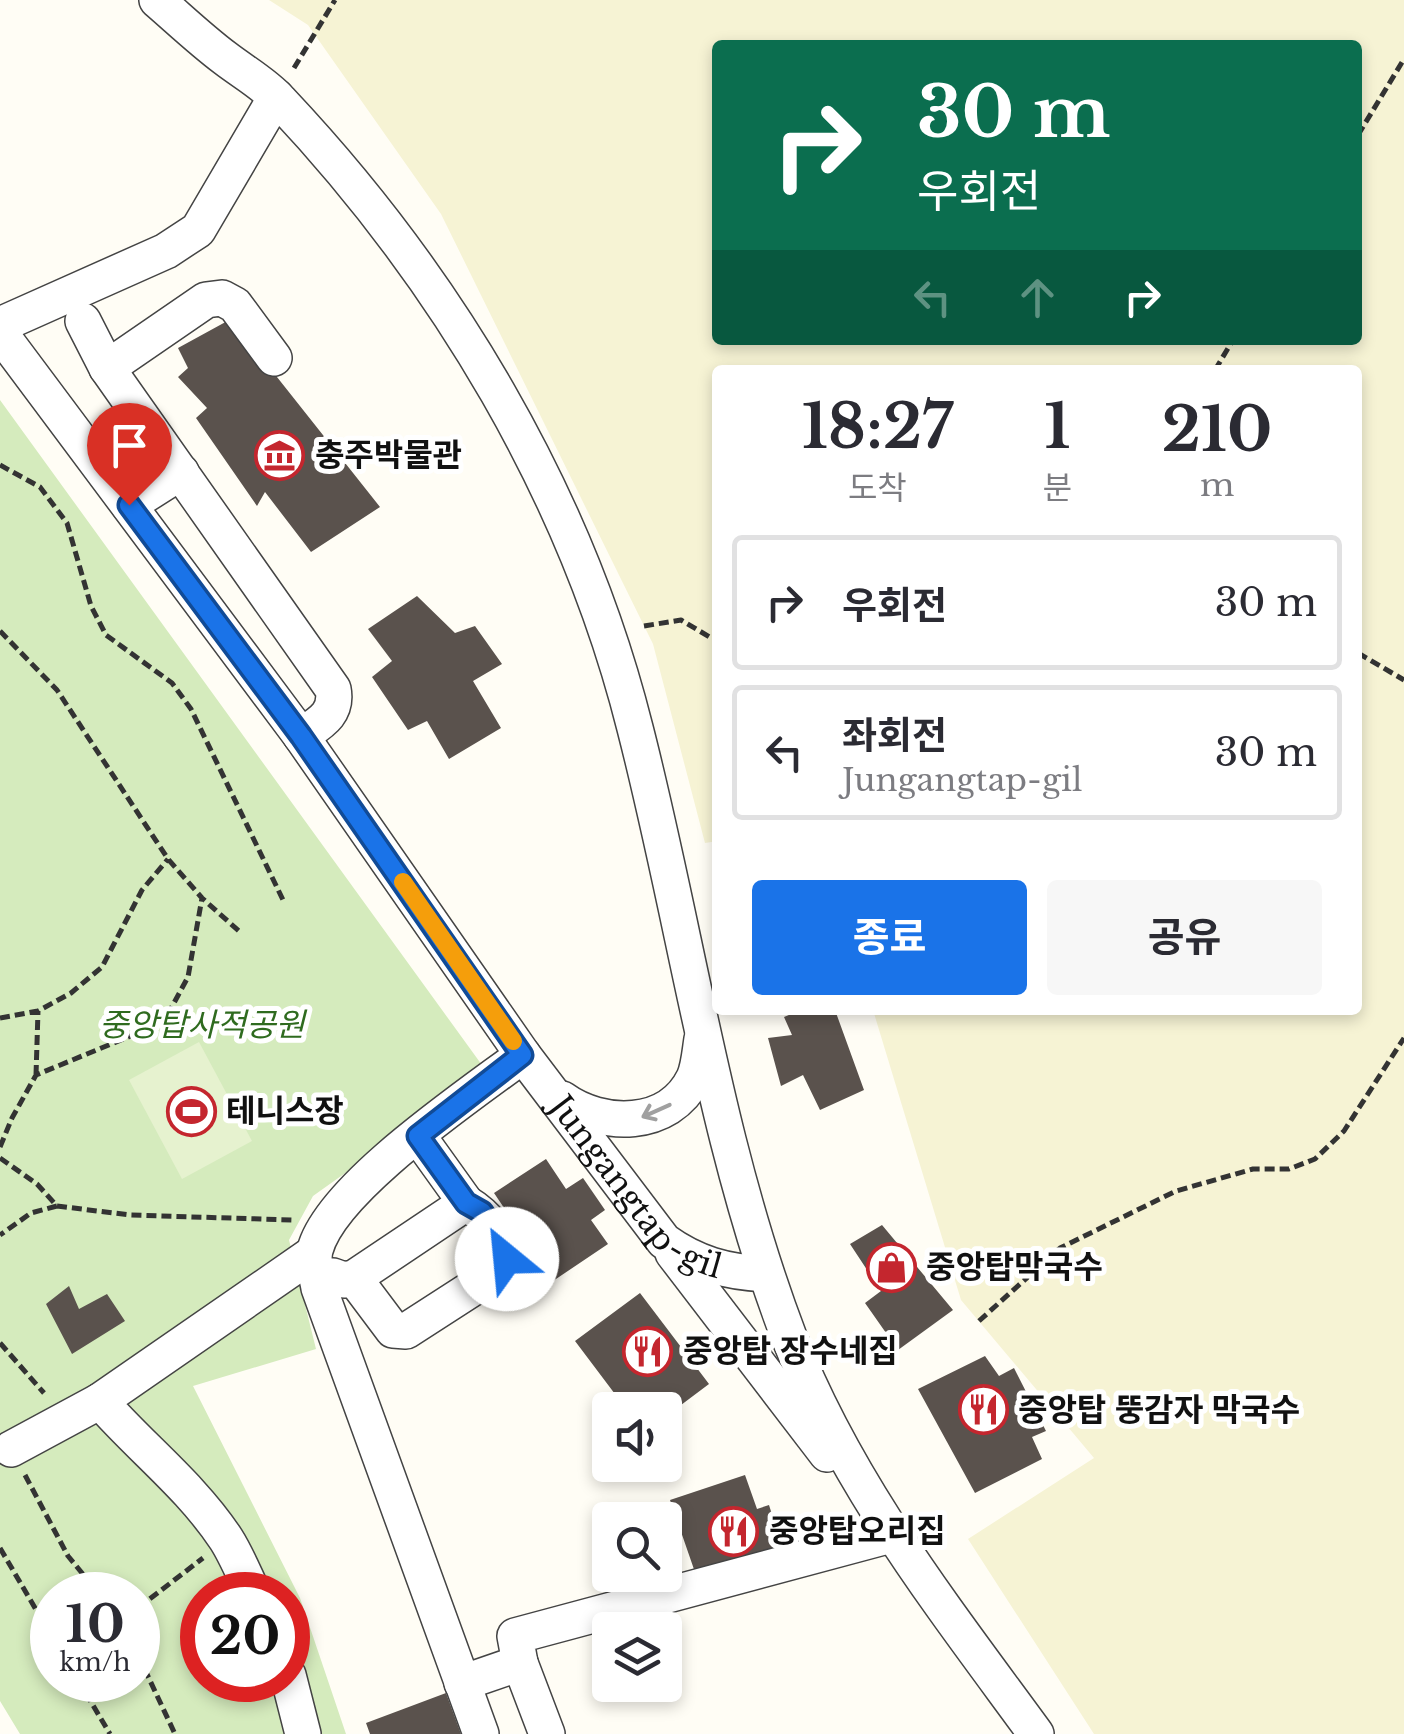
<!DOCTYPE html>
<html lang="ko">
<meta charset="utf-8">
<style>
:root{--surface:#fff;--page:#f7f7f7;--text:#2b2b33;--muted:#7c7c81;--line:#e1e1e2;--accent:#1a73e8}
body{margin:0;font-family:"Libre Baskerville","Noto Sans KR",serif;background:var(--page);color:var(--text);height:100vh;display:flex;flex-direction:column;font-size:38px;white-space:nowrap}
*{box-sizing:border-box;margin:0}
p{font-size:32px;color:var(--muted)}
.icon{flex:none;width:55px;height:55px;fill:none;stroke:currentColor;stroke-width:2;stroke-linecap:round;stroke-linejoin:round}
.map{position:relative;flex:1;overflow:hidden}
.panel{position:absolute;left:712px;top:365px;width:650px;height:650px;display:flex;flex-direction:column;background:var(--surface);border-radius:10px;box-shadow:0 5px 15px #0003}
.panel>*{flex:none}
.hud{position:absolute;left:712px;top:40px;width:650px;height:305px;border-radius:10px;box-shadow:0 5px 15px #0003;background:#0b6e4f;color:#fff;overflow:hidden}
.buttons{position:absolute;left:592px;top:1392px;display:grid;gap:20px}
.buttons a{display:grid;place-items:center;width:90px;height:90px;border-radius:10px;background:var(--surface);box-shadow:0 5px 15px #0003;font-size:50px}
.speed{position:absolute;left:30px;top:1572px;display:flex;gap:20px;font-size:50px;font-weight:700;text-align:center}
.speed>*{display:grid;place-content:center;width:130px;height:130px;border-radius:50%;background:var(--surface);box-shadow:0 5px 15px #0003;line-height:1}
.speed small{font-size:25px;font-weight:400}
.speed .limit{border:15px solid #d22;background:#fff;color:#111}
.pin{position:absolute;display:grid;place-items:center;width:85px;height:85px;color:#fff;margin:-102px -42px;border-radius:50% 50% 50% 0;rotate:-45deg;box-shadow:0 0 10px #0007}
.pin .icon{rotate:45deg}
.me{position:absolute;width:110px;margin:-55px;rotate:332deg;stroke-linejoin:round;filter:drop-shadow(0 0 8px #0008)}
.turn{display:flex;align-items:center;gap:35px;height:210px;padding:0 40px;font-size:45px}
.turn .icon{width:130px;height:130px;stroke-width:2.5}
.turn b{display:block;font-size:70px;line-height:85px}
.lanes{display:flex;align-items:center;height:95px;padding:0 40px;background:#0003;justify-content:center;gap:50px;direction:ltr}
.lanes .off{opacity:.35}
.eta{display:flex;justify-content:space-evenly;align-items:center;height:170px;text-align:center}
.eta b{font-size:60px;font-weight:700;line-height:70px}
.action{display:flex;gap:20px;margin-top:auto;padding:20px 40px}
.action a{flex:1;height:115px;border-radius:10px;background:var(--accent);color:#fff;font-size:40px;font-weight:700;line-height:115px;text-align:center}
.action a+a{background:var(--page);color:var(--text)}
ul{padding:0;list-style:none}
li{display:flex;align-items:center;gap:30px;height:135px;margin:0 20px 15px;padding:0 20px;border:5px solid var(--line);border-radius:10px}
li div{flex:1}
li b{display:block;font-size:38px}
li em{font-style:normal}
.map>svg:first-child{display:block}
.farmland{fill:#f6f3d4;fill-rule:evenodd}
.green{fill:#d5ebbd;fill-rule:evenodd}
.pitch{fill:#e6f2cf}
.building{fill:#5a524d}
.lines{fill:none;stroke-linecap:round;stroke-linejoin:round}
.minor-casing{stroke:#444;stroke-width:38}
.path{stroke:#333;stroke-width:5;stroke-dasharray:10 5;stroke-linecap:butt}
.minor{stroke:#fff;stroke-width:35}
.oneway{stroke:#a0a0a0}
.route-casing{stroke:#114b97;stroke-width:25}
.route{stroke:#1a73e8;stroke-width:18}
.slow{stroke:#f59e0b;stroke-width:18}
.labels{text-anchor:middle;stroke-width:10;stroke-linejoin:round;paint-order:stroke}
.poi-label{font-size:32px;font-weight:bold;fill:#111;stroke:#fff;text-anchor:start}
.park-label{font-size:32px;font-style:italic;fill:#2f6b1f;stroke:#fff}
.street-label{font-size:32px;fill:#111;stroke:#fff}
</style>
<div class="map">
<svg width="1404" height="1734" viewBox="0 0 1404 1734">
<rect width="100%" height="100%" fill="#fffdf5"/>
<path class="farmland" d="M269 0H1404V1734H1094L968 1539 1094 1458 961 1300 873 1010H1358V370H718V841L705 843 653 644 441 214 308 25ZM718 45H1358V340H718Z"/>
<path class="green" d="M0 400 487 1072 313 1196 289 1240 316 1349 193 1386 300 1598 346 1734H20L0 1701ZM52 1595H138V1680H52ZM202 1595H288V1680H202Z"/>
<path class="pitch" d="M199 1042 252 1141 182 1179 129 1080Z"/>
<path class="building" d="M231 319 380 507 311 552 265 492 257 506 196 418 207 408 178 377 188 368 178 348Z
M417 596 455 633 475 626 502 664 473 681 501 728 449 759 427 721 408 730 372 677 392 661 368 629Z
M801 1010H835L864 1090 820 1110 803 1075 781 1086 768 1038 792 1035 784 1017Z
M546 1159 566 1189 583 1178 605 1210 591 1220 608 1244 553 1281 494 1193Z
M882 1225 953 1310 898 1350 865 1303 881 1291 850 1244Z
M69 1286 79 1309 107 1294 125 1321 72 1354 46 1304Z
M640 1293 709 1384 677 1408 667 1395 646 1410H627L575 1341Z
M985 1356 999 1376 1014 1368 1046 1431 1032 1437 1042 1459 975 1493 918 1389Z
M745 1475 757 1509 769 1505 783 1549 697 1578 670 1500Z
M446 1693 461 1734H370L366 1723Z"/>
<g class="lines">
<defs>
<g id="minor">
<path d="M157 0C179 19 201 40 225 58 243 72 265 84 280 101 446 277 576 493 635 728 687 930 714 1141 789 1337 846 1484 944 1608 1036 1734"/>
<path d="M83 321 107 368 333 689C338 714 320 723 301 736"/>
<path d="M0 325 166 251 198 230 276 97"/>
<path id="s1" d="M0 333 301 736 523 1055 664 1241C696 1264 726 1272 766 1274"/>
<path d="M107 368 206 300 222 298 235 305 274 358"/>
<path d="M129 505 181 472"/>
<path d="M562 1099C602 1128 669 1129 694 1078 699 1067 700 1051 702 1039"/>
<path d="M673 1253 827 1454"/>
<path d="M333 1276 344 1280 354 1278 466 1203 418 1136"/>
<path d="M354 1278 393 1330 406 1331 499 1271 507 1259C504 1236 486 1215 466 1203"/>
<path d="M11 1449 100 1401"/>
<path d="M254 1595C245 1577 237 1556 226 1539 191 1486 141 1448 100 1401L314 1253"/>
<path d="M520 1663 547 1734"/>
<path d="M288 1675 303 1734"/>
<path d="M462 1683 520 1663 515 1636 891 1535 878 1519"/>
<path d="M481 1734 319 1288C317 1276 312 1261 315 1250 331 1188 470 1095 523 1055"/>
</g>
</defs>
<use href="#minor" class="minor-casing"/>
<path class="path" d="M294 68 335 0
M1358 135 1404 59
M1215 370 1233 340
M0 465 40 487 67 523 91 606 106 635 172 683 191 709 284 902
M644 626 681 620 718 642
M0 631 57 690 168 859 202 898 240 932
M1358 653 1404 680
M0 1018 38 1011 71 993 102 967 142 890 168 859
M36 1075 38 1011
M0 1147 12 1118 36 1075 133 1035 168 1014 188 977 202 898
M0 1158 37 1184 57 1206 31 1213 0 1235
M57 1206 130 1215 293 1220
M979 1321 1060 1248 1176 1191 1253 1169H1289L1315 1159 1344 1131 1404 1038
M0 1343 44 1393
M25 1475 68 1556 100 1595
M0 1548 52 1637
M138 1608 203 1558
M138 1655 175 1734
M78 1680 110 1734"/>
<use href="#minor" class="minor"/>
</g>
<defs><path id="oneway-shaft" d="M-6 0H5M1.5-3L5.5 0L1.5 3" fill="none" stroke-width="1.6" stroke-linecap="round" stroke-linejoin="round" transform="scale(2.5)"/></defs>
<use class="oneway" href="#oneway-shaft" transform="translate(656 1111) rotate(156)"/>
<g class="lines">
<defs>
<path id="route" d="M129 505 301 736 522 1055 418 1136 466 1203 482 1212 506 1248 507 1259"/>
</defs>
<use href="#route" class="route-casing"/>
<use href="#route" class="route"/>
<path class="slow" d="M403 882 513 1041"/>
</g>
<defs>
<symbol id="museum-ring" viewBox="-11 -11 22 22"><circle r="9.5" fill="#fff" stroke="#c4262e" stroke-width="1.5"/><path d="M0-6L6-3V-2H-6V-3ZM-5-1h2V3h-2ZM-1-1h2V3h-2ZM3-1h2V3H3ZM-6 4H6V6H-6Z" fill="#c4262e"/></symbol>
<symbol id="stadium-ring" viewBox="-11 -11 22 22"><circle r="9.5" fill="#fff" stroke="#c4262e" stroke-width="1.5"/><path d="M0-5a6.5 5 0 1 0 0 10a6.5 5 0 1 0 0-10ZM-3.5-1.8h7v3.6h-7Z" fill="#c4262e"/></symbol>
<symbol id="shop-ring" viewBox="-11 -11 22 22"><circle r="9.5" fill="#fff" stroke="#c4262e" stroke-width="1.5"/><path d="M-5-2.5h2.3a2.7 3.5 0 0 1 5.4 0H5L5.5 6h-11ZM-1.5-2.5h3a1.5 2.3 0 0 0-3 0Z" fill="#c4262e"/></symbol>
<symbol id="restaurant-ring" viewBox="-11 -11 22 22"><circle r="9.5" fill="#fff" stroke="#c4262e" stroke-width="1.5"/><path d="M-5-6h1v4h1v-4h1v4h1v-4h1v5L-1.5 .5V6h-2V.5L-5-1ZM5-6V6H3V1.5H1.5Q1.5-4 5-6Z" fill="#c4262e"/></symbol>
</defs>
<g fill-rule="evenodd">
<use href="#museum-ring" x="252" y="428" width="55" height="55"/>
<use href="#stadium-ring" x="164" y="1084" width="55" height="55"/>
<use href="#shop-ring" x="864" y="1240" width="55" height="55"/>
<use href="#restaurant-ring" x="620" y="1324" width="55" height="55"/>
<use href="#restaurant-ring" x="956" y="1382" width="55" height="55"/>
<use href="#restaurant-ring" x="706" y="1504" width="55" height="55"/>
</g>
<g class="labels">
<g class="poi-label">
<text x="315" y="466">충주박물관</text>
<text x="226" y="1122">테니스장</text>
<text x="926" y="1278">중앙탑막국수</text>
<text x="683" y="1362">중앙탑 장수네집</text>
<text x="1018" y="1421">중앙탑 뚱감자 막국수</text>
<text x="769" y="1542">중앙탑오리집</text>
</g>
<g class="park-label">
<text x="202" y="1036">중앙탑사적공원</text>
</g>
<g class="street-label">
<text dy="11" stroke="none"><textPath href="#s1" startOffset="1068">Jungangtap-gil</textPath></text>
</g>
</g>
</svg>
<div class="buttons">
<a><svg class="icon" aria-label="sound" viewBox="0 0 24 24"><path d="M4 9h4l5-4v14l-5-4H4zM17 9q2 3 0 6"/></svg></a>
<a><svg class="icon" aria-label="search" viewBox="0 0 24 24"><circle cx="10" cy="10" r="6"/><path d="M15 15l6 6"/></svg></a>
<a><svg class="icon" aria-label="layers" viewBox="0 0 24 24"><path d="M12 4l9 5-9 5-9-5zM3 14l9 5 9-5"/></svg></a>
</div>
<div class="speed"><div>10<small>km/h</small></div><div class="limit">20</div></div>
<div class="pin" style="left:129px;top:505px;background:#d93025"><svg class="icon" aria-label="arrive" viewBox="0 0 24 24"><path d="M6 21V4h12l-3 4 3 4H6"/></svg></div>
<svg class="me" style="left:507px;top:1259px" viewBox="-20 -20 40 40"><circle r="19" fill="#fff"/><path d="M0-13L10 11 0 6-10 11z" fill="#1a73e8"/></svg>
<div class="hud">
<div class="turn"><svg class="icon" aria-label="right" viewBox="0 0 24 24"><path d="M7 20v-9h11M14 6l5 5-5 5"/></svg><div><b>30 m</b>우회전</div></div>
<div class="lanes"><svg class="icon off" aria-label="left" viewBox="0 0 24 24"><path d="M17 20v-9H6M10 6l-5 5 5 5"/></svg><svg class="icon off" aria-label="ahead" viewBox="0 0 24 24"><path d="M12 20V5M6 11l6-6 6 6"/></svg><svg class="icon" aria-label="right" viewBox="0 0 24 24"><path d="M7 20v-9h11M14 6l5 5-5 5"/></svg></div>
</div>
<section class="panel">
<div class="eta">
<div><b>18:27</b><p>도착</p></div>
<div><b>1</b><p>분</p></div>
<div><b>210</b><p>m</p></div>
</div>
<ul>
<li><svg class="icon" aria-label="right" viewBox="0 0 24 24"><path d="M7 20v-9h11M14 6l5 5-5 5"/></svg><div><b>우회전</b></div><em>30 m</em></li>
<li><svg class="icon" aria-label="left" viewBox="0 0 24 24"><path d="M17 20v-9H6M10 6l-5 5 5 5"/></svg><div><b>좌회전</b><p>Jungangtap-gil</p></div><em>30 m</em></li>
</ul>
<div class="action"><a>종료</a><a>공유</a></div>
</section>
</div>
